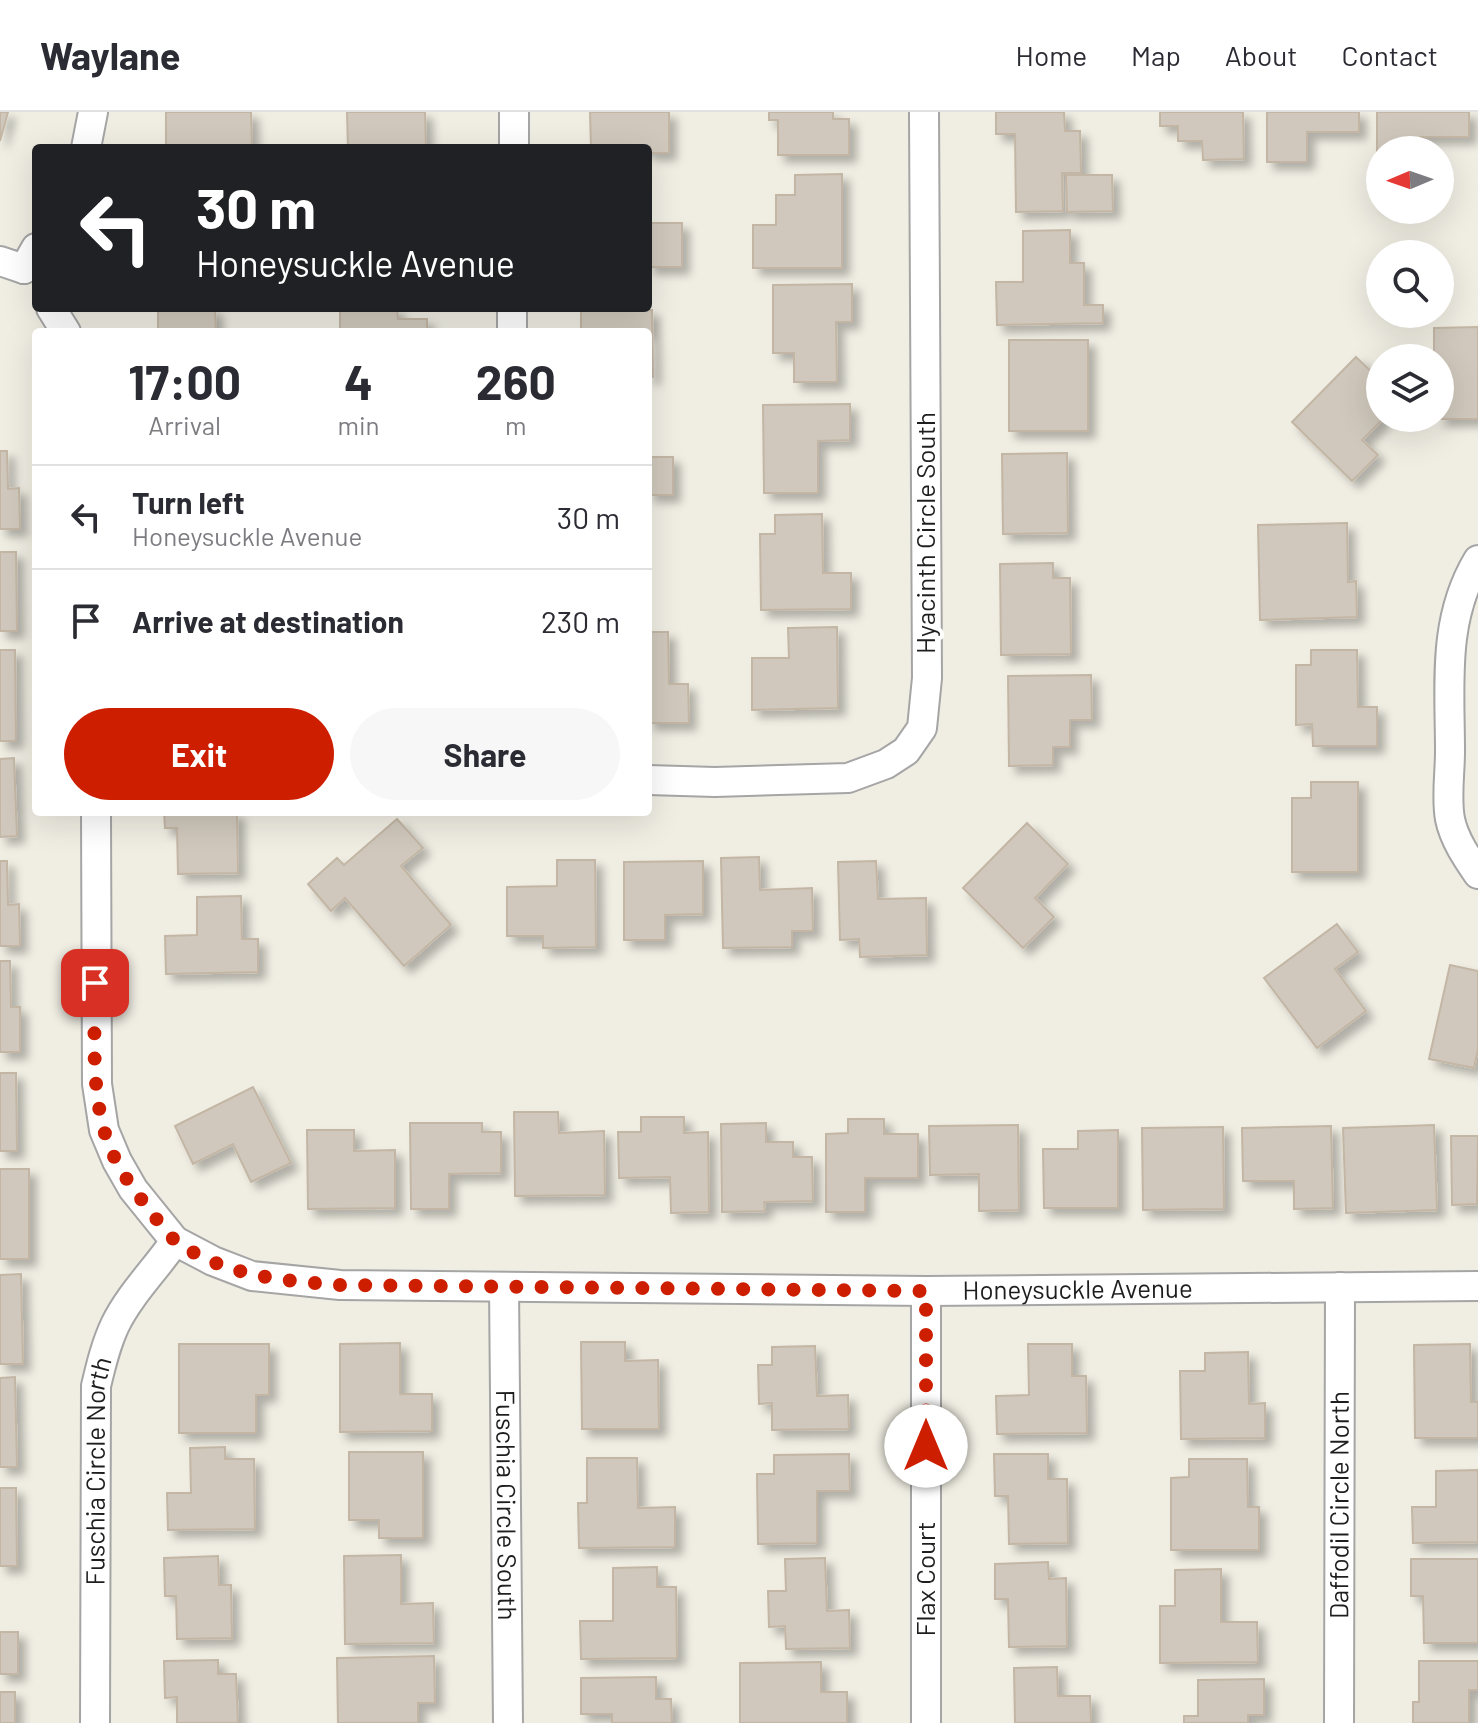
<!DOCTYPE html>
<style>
:root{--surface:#fff;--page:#f7f7f7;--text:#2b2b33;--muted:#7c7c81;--line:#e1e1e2;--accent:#cd1e00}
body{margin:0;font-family:Barlow,sans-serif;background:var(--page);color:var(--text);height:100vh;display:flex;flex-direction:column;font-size:30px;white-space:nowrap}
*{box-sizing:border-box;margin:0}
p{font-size:26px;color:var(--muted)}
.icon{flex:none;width:44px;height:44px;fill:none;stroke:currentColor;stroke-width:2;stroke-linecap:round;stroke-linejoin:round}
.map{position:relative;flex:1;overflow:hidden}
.sheet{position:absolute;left:32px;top:216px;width:620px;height:488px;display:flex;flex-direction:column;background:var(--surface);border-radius:8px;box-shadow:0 8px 32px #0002}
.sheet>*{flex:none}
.hud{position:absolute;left:32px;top:32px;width:620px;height:168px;border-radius:8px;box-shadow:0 8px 32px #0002;background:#202124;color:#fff;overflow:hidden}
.needle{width:52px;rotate:268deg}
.controls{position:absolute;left:1366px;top:24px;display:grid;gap:16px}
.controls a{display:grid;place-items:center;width:88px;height:88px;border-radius:50%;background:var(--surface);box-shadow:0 8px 32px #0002;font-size:40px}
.pin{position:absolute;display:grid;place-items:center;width:68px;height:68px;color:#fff;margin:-34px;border-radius:16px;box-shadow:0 4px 12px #0006}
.me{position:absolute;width:88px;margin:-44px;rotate:0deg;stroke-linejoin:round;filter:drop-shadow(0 0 6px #0008)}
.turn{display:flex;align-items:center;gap:28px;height:168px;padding:0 32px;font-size:36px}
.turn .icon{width:104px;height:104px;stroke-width:2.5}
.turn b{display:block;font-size:56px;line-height:68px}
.eta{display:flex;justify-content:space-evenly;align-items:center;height:136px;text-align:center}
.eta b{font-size:48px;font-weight:700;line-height:56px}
.primary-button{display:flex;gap:16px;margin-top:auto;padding:16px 32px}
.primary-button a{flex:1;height:92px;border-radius:48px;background:var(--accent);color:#fff;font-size:32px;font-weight:700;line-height:92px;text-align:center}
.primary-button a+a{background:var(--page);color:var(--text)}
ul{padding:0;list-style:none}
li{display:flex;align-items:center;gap:24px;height:104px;padding:0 32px;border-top:2px solid var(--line)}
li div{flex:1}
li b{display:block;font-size:30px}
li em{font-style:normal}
header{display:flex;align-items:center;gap:48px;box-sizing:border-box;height:112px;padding:0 40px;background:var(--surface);border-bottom:2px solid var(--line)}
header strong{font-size:38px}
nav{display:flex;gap:44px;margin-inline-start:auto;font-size:28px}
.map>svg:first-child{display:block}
.building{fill:#d0c8bc;stroke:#c3b6a5;stroke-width:2;filter:url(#shadow)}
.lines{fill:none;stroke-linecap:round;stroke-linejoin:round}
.street-casing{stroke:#a5a5a5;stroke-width:32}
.street{stroke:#fff;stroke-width:28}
.route{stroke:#cd1e00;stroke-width:14;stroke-dasharray:0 25.2}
.labels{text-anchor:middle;stroke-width:8;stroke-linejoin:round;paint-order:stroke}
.street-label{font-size:26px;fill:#1e1e1e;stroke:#fff}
</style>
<header>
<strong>Waylane</strong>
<nav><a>Home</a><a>Map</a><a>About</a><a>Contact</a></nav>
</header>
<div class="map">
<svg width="1478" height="1611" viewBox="0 0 1478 1611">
<defs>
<filter id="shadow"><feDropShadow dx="7" dy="7" stdDeviation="4" flood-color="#0004"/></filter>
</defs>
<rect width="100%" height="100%" fill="#f0eee3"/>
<path class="building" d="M0 0H8L0 29Z
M166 0H251L252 34 166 36Z
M347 0H425L426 36H348Z
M590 0H669V41H648V36H591Z
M769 0H833V7H849V43H778V8H769Z
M996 0H1064L1065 19H1080L1081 61H1062L1063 99 1016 100 1015 22H996Z
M1160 0H1243L1244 47 1203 48 1202 29H1178V14H1160Z
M1267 0H1359V20H1307V50H1267Z
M1377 0H1469V25H1420V38H1380V92H1377Z
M842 62V156H753V113H776V83H795V63Z
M1066 63H1112L1113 99 1067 100Z
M648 111H682V155H648Z
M1070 118V151H1084V193H1103V211L997 213 996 170H1023V119Z
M852 172V210H836L837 270H794V241H773V173Z
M158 196H215L216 220H158Z
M340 196H397L398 207H427V220H340Z
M581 196 652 198 653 265H648V220H581Z
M1478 215V307H1434L1440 306V246H1434V216Z
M1009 228H1088V319H1009Z
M1356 245 1380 268V306H1384L1362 328 1378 343 1352 369 1292 310Z
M850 292V328L818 329V381H764L763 293Z
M0 339H7L8 377 19 376 20 417H0Z
M1067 341 1068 421 1003 422 1002 342Z
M648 345H673V383H648Z
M822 402 823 461H851V497L761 498 760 422H775V403Z
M1347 411 1348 470 1356 469 1357 505 1260 508 1258 413Z
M0 440H16L17 519H0Z
M1053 451V466H1070L1071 542 1001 543 1000 452Z
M837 515 838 596 752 598V546H789L788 516Z
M648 520H668L669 572H688L689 611H648Z
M0 538H15L16 629H0Z
M1311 538H1357L1358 595H1377V634H1313L1312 612 1296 613V553H1311Z
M1091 563 1092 608H1070V635H1053V653L1009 654 1008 564Z
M14 646 17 724 0 725V647Z
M1311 670H1358V760H1292V686H1311Z
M164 700H237L238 761 178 762 177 716H165Z
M397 707 423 736 401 754 451 813 404 854 345 786 331 799 308 772 337 746 344 753Z
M1027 711 1068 752 1035 786 1054 805 1023 836 963 776Z
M759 745 760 778 812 776 813 819H792V835L723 836 721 746Z
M557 748H595L596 835 543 836V824H507V775L557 774Z
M0 749H7L8 793 19 792 20 834H0Z
M703 749V802L665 803V828H624V750Z
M876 749 878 787 926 786 927 843 860 845 859 827 840 828 838 750Z
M241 784 242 827H258V860L166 862 165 824 197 823V785Z
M1337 812 1358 840 1335 857 1366 899 1317 936 1264 866Z
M0 849H10L11 895H20V940H0Z
M1450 853 1478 859V937L1474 956 1429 947Z
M0 961H16L17 1039H0Z
M253 975 291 1051 251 1070 233 1032 193 1052 175 1014Z
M514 1000H558L559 1021 604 1019 605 1083 515 1084Z
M641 1005H684V1021L708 1020 709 1100 671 1101 670 1065 619 1066 618 1020H641Z
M848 1007H884V1022H918V1066H865V1100H826V1022L848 1021Z
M410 1011H482V1020H501V1061L449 1062V1097H411Z
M766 1011V1030H793V1045H812L813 1089 764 1090 765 1099 722 1100 721 1012Z
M1018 1013 1019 1098 979 1099V1062L930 1063 929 1014Z
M1434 1013 1437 1098 1346 1101 1343 1016Z
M1331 1014 1333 1096 1294 1097V1069H1243L1242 1016Z
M1223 1015 1224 1097 1143 1098 1142 1016Z
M307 1018H354V1039L395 1038V1096L308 1097Z
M1118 1018V1096H1044L1043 1037H1078V1019Z
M1451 1024H1478L1477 1092 1452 1093Z
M0 1057H29V1147H0Z
M21 1162 23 1252H0V1163Z
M581 1230H625V1249L658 1248 659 1317H582Z
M400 1231V1282H432V1319L340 1320V1232Z
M179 1232H269V1283H256V1321H179Z
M1028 1232H1072V1264H1086L1087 1321 997 1322 996 1284 1029 1283Z
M1470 1232 1471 1290H1478V1326H1415L1414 1233Z
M815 1234 817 1284 848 1283 849 1317 772 1318V1291L759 1292 758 1253H772V1235Z
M1248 1240 1249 1292 1265 1291V1326L1181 1327 1180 1259H1205V1241Z
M15 1265 17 1355H0V1266Z
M225 1335V1347H254L255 1417 168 1418 167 1381H191L190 1336Z
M349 1340H423V1426H379V1408H349Z
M849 1342 850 1379H817V1431L758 1432 757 1362H774V1343Z
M994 1342H1048V1367H1067L1068 1431 1009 1432 1008 1384H995Z
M587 1346H637L638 1396 675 1395V1435L579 1436 578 1391H587Z
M1189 1347H1247L1248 1395H1259V1438H1171V1366L1189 1365Z
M1478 1358V1430L1413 1431 1412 1395H1436V1359Z
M0 1376H16L17 1454H0Z
M401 1443V1492L433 1491 434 1531 345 1532 344 1444Z
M218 1444 219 1473H231L232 1526 177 1527 176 1484H165L164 1446Z
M825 1446 827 1499 849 1498 850 1536 786 1537 785 1514 769 1515 768 1479H786L785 1447Z
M1411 1447H1478V1531H1424L1423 1484H1411Z
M1048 1450 1049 1467 1066 1466 1067 1534 1009 1535 1008 1487H995V1452Z
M657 1455V1475H676L677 1546 581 1547 580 1509H613V1456Z
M1221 1457V1510H1257L1258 1550 1160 1551V1494H1175V1458Z
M0 1520H18V1562H0Z
M434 1544 435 1591H418V1611H338L337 1546Z
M218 1548V1562H236L238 1611H177V1585L165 1586 164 1549Z
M1419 1549H1478V1578H1469V1611H1413V1590H1419Z
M821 1550V1580H847V1611H740V1551Z
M1057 1555 1058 1584H1090L1091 1611H1015L1014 1556Z
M656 1565V1587H671L672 1611H612V1602H581V1566Z
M1264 1567V1603H1248V1611H1184V1604H1198V1568Z
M0 1580H15V1611H0Z"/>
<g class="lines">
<defs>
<g id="street">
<path d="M86 36 93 0"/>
<path d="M514 36V0"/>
<path d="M0 149 24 157"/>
<path d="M24 157 36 136"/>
<path d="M51 196 66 220"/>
<path d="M512 220V196"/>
<path d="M1478 448C1442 508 1450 572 1450 640 1450 661 1446 686 1450 707 1454 727 1467 746 1478 762"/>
<path d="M648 668 715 670 848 666 886 652 906 639 922 616 927 566 924 0"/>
<path id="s1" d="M96 700 97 972 104 1018 117 1049 133 1077 175 1129 213 1149 252 1164 340 1173 926 1179 1478 1174"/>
<path id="s2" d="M504 1175 508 1611"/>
<path id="s3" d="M95 1611 96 1274C101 1253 106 1232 115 1213 130 1182 156 1157 175 1129"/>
<path d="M926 1611V1179"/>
<path id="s4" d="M1339 1611 1340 1175"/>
</g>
</defs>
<use href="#street" class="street-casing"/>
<use href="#street" class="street"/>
</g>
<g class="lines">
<path class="route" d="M95 871C95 919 91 971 104 1018 111 1045 128 1071 145 1092 155 1104 165 1121 177 1130 224 1164 284 1169 340 1173L926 1179V1334"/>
</g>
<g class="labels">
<g class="street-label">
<text transform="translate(926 421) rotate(-90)" y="9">Hyacinth Circle South</text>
<text dy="9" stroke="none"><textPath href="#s1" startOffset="1362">Honeysuckle Avenue</textPath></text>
<text dy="9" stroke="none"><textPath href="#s3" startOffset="252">Fuschia Circle North</textPath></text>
<text dy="9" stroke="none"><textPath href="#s2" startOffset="218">Fuschia Circle South</textPath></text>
<text dy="9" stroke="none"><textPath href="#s4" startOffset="218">Daffodil Circle North</textPath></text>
<text transform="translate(926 1467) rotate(-90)" y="9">Flax Court</text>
</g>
</g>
</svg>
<div class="controls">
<a><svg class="needle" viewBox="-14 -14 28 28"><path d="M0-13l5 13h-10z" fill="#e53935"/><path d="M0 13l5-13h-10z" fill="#7c7c81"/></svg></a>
<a><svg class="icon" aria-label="search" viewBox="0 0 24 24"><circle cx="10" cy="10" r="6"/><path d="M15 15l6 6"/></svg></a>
<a><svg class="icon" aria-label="layers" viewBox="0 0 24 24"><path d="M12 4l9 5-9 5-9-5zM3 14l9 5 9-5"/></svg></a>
</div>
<div class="pin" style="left:95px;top:871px;background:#d93025"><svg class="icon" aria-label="arrive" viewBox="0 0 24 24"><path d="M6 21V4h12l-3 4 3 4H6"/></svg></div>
<svg class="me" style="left:926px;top:1334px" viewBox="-20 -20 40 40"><circle r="19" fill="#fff"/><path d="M0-13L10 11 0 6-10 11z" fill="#cd1e00"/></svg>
<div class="hud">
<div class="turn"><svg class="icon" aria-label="left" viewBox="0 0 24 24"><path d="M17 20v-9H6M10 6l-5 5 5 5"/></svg><div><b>30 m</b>Honeysuckle Avenue</div></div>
</div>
<section class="sheet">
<div class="eta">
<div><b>17:00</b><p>Arrival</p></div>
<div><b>4</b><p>min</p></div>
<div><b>260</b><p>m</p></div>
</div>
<ul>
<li><svg class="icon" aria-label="left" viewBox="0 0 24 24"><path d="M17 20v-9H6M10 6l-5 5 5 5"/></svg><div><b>Turn left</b><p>Honeysuckle Avenue</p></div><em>30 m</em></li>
<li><svg class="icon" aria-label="arrive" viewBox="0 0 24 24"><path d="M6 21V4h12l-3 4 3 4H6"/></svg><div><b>Arrive at destination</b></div><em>230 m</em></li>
</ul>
<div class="primary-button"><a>Exit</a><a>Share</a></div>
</section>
</div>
